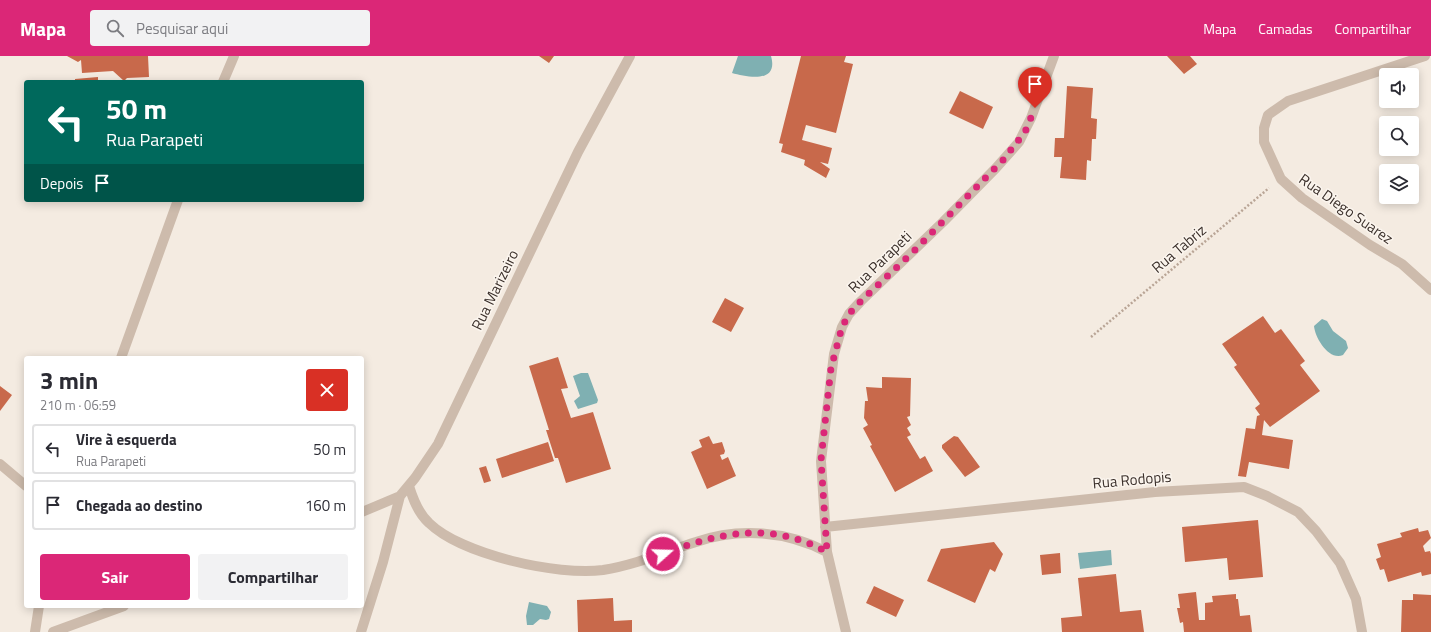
<!DOCTYPE html>
<html lang="pt">
<meta charset="utf-8">
<style>
:root{--surface:#fff;--page:#f2f2f3;--text:#2b2b33;--muted:#7c7c81;--line:#e1e1e2;--accent:#db2777}
body{margin:0;font-family:"Titillium Web",sans-serif;background:var(--page);color:var(--text);height:100vh;display:flex;flex-direction:column;font-size:15px;white-space:nowrap}
*{box-sizing:border-box;margin:0}
p{font-size:13px;color:var(--muted)}
.icon{flex:none;width:22px;height:22px;fill:none;stroke:currentColor;stroke-width:2;stroke-linecap:round;stroke-linejoin:round}
.map{position:relative;flex:1;overflow:hidden}
.details{position:absolute;left:24px;top:300px;width:340px;height:252px;display:flex;flex-direction:column;background:var(--surface);border-radius:4px;box-shadow:0 2px 10px #0003}
.details>*{flex:none}
.guide{position:absolute;left:24px;top:24px;width:340px;height:122px;border-radius:4px;box-shadow:0 2px 10px #0003;background:#00695c;color:#fff;overflow:hidden}
.buttons{position:absolute;left:1379px;top:12px;display:grid;gap:8px}
.buttons a{display:grid;place-items:center;width:40px;height:40px;border-radius:4px;background:var(--surface);box-shadow:0 2px 10px #0003;font-size:20px}
.pin{position:absolute;display:grid;place-items:center;width:34px;height:34px;color:#fff;margin:-41px -17px;border-radius:50% 50% 50% 0;rotate:-45deg;box-shadow:0 0 4px #0007}
.pin .icon{rotate:45deg}
.me{position:absolute;width:44px;margin:-22px;rotate:70deg;stroke-linejoin:round;filter:drop-shadow(0 0 3px #0008)}
.turn{display:flex;align-items:center;gap:14px;height:84px;padding:0 16px;font-size:18px}
.turn .icon{width:52px;height:52px;stroke-width:2.5}
.turn b{display:block;font-size:28px;line-height:34px}
.then{display:flex;align-items:center;height:38px;padding:0 16px;background:#0003;gap:8px;font-size:15px}
.round{display:grid;place-items:center;flex:none;width:42px;height:42px;border-radius:4px;background:var(--page)}
.head{display:flex;align-items:center;justify-content:space-between;height:68px;padding:0 16px}
h1{font-size:24px;font-weight:700;line-height:30px}
.button{display:flex;gap:8px;margin-top:auto;padding:8px 16px}
.button a{flex:1;height:46px;border-radius:4px;background:var(--accent);color:#fff;font-size:16px;font-weight:700;line-height:46px;text-align:center}
.button a+a{background:var(--page);color:var(--text)}
ul{padding:0;list-style:none}
li{display:flex;align-items:center;gap:12px;height:50px;margin:0 8px 6px;padding:0 8px;border:2px solid var(--line);border-radius:4px}
li div{flex:1}
li b{display:block;font-size:15px}
li em{font-style:normal}
header{display:flex;align-items:center;gap:24px;box-sizing:border-box;height:56px;padding:0 20px;background:var(--accent);color:#fff}
header strong{font-size:19px}
nav{display:flex;gap:22px;margin-inline-start:auto;font-size:14px}
.search{width:280px;height:36px;background:var(--page);display:flex;align-items:center;gap:10px;box-sizing:border-box;padding:0 14px;border-radius:4px;color:var(--muted);font-size:15px}
.map>svg:first-child{display:block}
.water{fill:#7fb0b2}
.building{fill:#c8694b}
.lines{fill:none;stroke-linecap:round;stroke-linejoin:round}
.path{stroke:#b9a596;stroke-width:2.5;stroke-dasharray:2 2;stroke-linecap:butt}
.street{stroke:#cdbbac;stroke-width:10}
.route{stroke:#db2777;stroke-width:7;stroke-dasharray:0 12.6}
.labels{text-anchor:middle;stroke-width:3;stroke-linejoin:round;paint-order:stroke}
.street-label{font-size:15px;fill:#3b302b;stroke:#fbf5ee}
</style>
<header>
<strong>Mapa</strong>
<div class="search"><svg class="icon" aria-label="search" viewBox="0 0 24 24"><circle cx="10" cy="10" r="6"/><path d="M15 15l6 6"/></svg>Pesquisar aqui</div>
<nav><a>Mapa</a><a>Camadas</a><a>Compartilhar</a></nav>
</header>
<div class="map">
<svg width="1431" height="576" viewBox="0 0 1431 576">
<rect width="100%" height="100%" fill="#f4ebe1"/>
<path class="water" d="M738 0H771C779 28 747 21 732 17Z
M1322 263 1327 265 1333 275 1346 285 1348 292 1343 299C1329 305 1315 282 1314 270Z
M581 317H588L598 344 597 347 578 353 574 345 580 340 573 320Z
M1111 494 1112 509 1080 513 1078 497Z
M529 546 547 550 551 556 549 563 546 564 540 563 533 569H527L526 560Z"/>
<path class="building" d="M67 0H148L149 21 127 22 124 25 113 15 82 17 81 4 78 6Z
M539 0H554L549 7Z
M801 0H846L844 6 853 8 836 77 806 69 802 84 832 92 828 108 820 106 830 113 826 122 804 109 805 104 781 96 783 88 779 87Z
M1167 0H1190L1197 8 1184 18Z
M98 21V26H75V23Z
M1067 30 1093 32 1091 62 1097 63 1096 83H1092L1091 105 1087 104 1086 124 1060 122 1062 101H1054L1055 82H1064Z
M960 35 993 51 983 73 949 57Z
M725 242 744 252 731 276 712 266Z
M1263 260 1275 277 1281 273 1305 305 1300 309 1320 335 1270 371 1264 364 1262 379 1293 384 1289 413 1249 406 1246 421 1238 420 1246 372 1255 373 1257 360 1260 359 1255 352 1260 348 1234 311 1237 309 1222 288Z
M558 301 568 332 561 333 571 362 593 356 611 413 566 427 558 402H555L546 374H549L529 310Z
M882 321 911 322 910 360 907 361 911 369 907 372 911 379 907 381 920 403 925 400 933 415 895 436 870 390 872 389 863 372 868 369 864 362 865 345H868L866 331 882 332Z
M0 330 12 339 0 355Z
M709 380 713 388 722 386 725 395 724 398 720 399 722 404 728 401 736 420 707 433 691 396 702 391 699 384Z
M954 380 958 381 980 411 965 421 942 392V389Z
M548 386 554 405 502 422 496 403Z
M486 410 491 425 484 427 479 412Z
M1258 464 1263 521 1229 524 1227 502 1185 506 1182 471Z
M1418 472 1419 476 1428 474 1431 482 1423 490 1425 496 1430 495 1431 498V518L1422 520 1421 516 1388 526 1384 513 1380 514 1376 503 1381 501 1377 488 1402 481 1400 477Z
M994 486 1003 498 995 516 990 513 975 547 927 525 941 493Z
M1060 497 1061 517 1042 519 1040 499Z
M1116 518 1120 556 1141 554 1144 576H1062L1061 562 1082 560 1078 522Z
M874 530 904 544 896 561 866 547Z
M1196 536 1199 564H1205V547L1213 546 1212 540 1236 538V543H1238L1240 560 1250 559 1252 576H1184L1183 566 1180 567 1177 552H1180L1178 538Z
M1413 538 1431 539V576H1401L1402 544H1413Z
M613 542 614 565 632 564V576H578L577 544Z"/>
<g class="lines">
<path class="path" d="M1091 281 1269 132"/>
<path class="street" d="M1425 0 1288 45 1268 59 1264 72V86L1281 123 1302 142 1370 189 1402 208 1431 234
M223 26 234 0
M121 302 178 144
M0 408 26 430
M409 430C413 443 418 457 429 467 462 499 558 520 603 514 635 509 665 496 696 486 739 471 787 475 827 496
M362 456 400 440 415 422 438 388 578 96 630 0
M825 471 1155 436 1244 431 1267 440 1298 456 1316 475 1340 507 1356 543 1362 576
M35 576 39 550
M53 576 124 550
M361 576 383 506 400 440
M846 576 827 496 821 405 834 298 842 271 849 258 861 245 943 166 996 112 1019 86 1031 62 1054 0"/>
</g>
<g class="lines">
<path class="route" d="M663 498C721 476 770 465 827 496L821 404 831 312 842 271 849 258 861 245 914 195 1003 104 1025 76 1035 52"/>
</g>
<g class="labels">
<g class="street-label">
<text transform="translate(1346 153) rotate(35)" y="5">Rua Diego Suarez</text>
<text transform="translate(1179 193) rotate(-40)" y="5">Rua Tabriz</text>
<text transform="translate(880 206) rotate(-44)" y="5">Rua Parapeti</text>
<text transform="translate(495 234) rotate(-64)" y="5">Rua Marizeiro</text>
<text transform="translate(1132 424) rotate(-5)" y="5">Rua Rodopis</text>
</g>
</g>
</svg>
<div class="buttons">
<a><svg class="icon" aria-label="sound" viewBox="0 0 24 24"><path d="M4 9h4l5-4v14l-5-4H4zM17 9q2 3 0 6"/></svg></a>
<a><svg class="icon" aria-label="search" viewBox="0 0 24 24"><circle cx="10" cy="10" r="6"/><path d="M15 15l6 6"/></svg></a>
<a><svg class="icon" aria-label="layers" viewBox="0 0 24 24"><path d="M12 4l9 5-9 5-9-5zM3 14l9 5 9-5"/></svg></a>
</div>
<div class="pin" style="left:1035px;top:52px;background:#d93025"><svg class="icon" aria-label="arrive" viewBox="0 0 24 24"><path d="M6 21V4h12l-3 4 3 4H6"/></svg></div>
<svg class="me" style="left:663px;top:498px" viewBox="-20 -20 40 40"><circle r="17" fill="#db2777" stroke="#fff" stroke-width="3"/><path d="M0-11L8 9 0 5-8 9z" fill="#fff"/></svg>
<div class="guide">
<div class="turn"><svg class="icon" aria-label="left" viewBox="0 0 24 24"><path d="M17 20v-9H6M10 6l-5 5 5 5"/></svg><div><b>50 m</b>Rua Parapeti</div></div>
<div class="then">Depois<svg class="icon" aria-label="arrive" viewBox="0 0 24 24"><path d="M6 21V4h12l-3 4 3 4H6"/></svg></div>
</div>
<section class="details">
<div class="head"><div><h1>3 min</h1><p>210 m · 06:59</p></div><a class="round" style="background:#d93025;color:#fff"><svg class="icon" aria-label="close" viewBox="0 0 24 24"><path d="M6 6l12 12M18 6L6 18"/></svg></a></div>
<ul>
<li><svg class="icon" aria-label="left" viewBox="0 0 24 24"><path d="M17 20v-9H6M10 6l-5 5 5 5"/></svg><div><b>Vire à esquerda</b><p>Rua Parapeti</p></div><em>50 m</em></li>
<li><svg class="icon" aria-label="arrive" viewBox="0 0 24 24"><path d="M6 21V4h12l-3 4 3 4H6"/></svg><div><b>Chegada ao destino</b></div><em>160 m</em></li>
</ul>
<div class="button"><a>Sair</a><a>Compartilhar</a></div>
</section>
</div>
